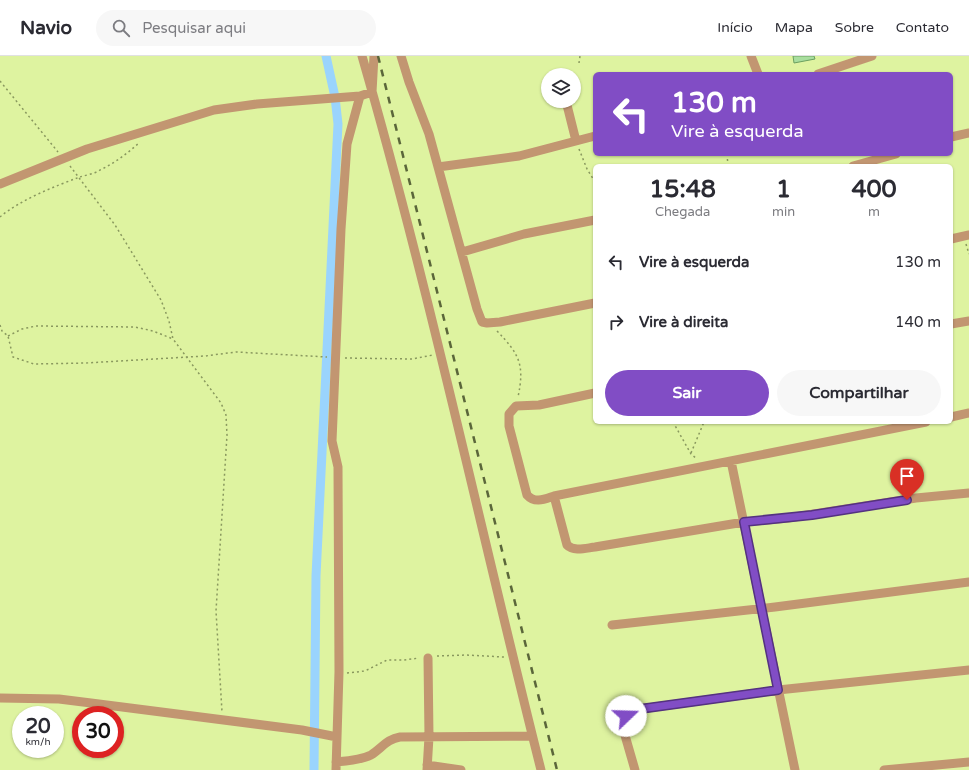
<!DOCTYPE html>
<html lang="pt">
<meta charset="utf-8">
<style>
:root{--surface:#fff;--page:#f7f7f7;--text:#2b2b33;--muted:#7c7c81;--line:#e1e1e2;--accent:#814dc5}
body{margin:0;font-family:"Varela Round",sans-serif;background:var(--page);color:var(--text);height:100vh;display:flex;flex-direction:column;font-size:15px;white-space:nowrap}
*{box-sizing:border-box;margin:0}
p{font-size:13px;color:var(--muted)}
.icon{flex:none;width:22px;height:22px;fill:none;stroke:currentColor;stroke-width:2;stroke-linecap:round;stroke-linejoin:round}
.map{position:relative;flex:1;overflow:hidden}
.panel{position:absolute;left:593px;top:108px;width:360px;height:260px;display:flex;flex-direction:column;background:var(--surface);border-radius:6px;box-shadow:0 1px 3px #0004}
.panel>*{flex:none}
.guide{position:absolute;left:593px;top:16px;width:360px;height:84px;border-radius:6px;box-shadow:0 1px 3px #0004;background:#814dc5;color:#fff;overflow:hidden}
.fabs{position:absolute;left:541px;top:12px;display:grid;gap:8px}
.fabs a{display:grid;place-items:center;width:40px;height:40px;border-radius:50%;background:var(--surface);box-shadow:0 1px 3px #0004;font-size:20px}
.speed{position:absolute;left:12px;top:650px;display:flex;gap:8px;font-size:20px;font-weight:700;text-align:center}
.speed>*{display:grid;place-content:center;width:52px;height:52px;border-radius:50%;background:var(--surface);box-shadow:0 1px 3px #0004;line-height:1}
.speed small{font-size:10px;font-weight:400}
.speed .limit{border:6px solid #d22;background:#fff;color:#111}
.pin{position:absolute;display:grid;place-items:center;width:34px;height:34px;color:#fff;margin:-41px -17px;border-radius:50% 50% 50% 0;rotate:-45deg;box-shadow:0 0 4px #0007}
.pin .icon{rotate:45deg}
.me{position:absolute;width:44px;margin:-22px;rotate:69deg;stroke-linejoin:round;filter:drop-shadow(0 0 3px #0008)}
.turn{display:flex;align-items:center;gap:14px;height:84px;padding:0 12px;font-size:18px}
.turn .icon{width:52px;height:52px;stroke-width:2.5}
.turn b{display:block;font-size:28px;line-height:34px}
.eta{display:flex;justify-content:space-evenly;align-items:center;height:68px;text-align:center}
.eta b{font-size:24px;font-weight:700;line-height:28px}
.primary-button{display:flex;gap:8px;margin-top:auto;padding:8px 12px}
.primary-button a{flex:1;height:46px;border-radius:24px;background:var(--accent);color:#fff;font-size:16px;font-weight:700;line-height:46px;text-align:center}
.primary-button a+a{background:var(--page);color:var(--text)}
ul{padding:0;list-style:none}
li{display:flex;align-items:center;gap:12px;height:60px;padding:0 12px}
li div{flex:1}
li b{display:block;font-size:15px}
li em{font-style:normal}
header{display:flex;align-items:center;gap:24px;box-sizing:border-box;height:56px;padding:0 20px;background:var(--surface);border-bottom:1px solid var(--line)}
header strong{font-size:19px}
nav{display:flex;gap:22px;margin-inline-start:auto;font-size:14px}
.search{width:280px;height:36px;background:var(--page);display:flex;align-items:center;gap:10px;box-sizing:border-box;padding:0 14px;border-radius:22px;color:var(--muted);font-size:15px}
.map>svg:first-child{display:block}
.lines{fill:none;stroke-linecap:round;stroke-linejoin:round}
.canal{stroke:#9ad4fd;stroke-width:9}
.building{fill:#a8de9e;stroke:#6ba060}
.path{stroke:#89985e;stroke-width:1.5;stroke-dasharray:2 3;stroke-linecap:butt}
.street{stroke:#c29671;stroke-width:9}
.rail{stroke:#5b663a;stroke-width:2.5;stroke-dasharray:7 7;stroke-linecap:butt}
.route-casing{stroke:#543280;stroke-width:10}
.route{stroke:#814dc5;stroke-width:7}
</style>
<header>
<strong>Navio</strong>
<div class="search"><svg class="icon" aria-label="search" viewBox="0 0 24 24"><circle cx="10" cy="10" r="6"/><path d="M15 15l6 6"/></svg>Pesquisar aqui</div>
<nav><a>Início</a><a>Mapa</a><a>Sobre</a><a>Contato</a></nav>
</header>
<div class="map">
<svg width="969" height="714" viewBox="0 0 969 714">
<rect width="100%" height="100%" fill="#def3a0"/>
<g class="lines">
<path class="canal" d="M314 714 316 520 338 68 335 41 326 0"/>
</g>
<path class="building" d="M793 0H814L815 3 794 7Z"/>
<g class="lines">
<path class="path" d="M579 7 580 0
M0 25 58 96
M579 93 587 113 595 126
M727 98 728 110
M70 110 115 169 161 244 169 265 173 283 221 347 226 359 227 379 216 555 222 656
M0 161C20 144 55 130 80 121 86 119 94 118 100 114 115 107 128 97 140 86
M966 188 969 198
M0 269 2 275 8 280 13 301 34 308 86 307 205 300 236 296 327 301
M497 275C519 298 525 308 518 341
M8 280 22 273 36 270 135 271 153 275 173 283
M345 302 412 303 433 299
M673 366 691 398 697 403
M691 397 704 366
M437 600 466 599 504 601
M347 617 365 615 387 604H404L419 602"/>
<path class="street" d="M362 0C430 236 481 476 541 714
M401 0 409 26 429 78 477 253 482 266 487 267 500 266 595 247
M751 0 758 18
M559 18V19
M818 18 872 0
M566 45 576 85
M951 81 969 77
M853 110 896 98
M438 111 519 100 595 80
M0 128 87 93 214 54 257 48 360 40
M951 183 969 179
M462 196 524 178 595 164
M951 268 969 265
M595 337 539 349 516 350 509 358V370L527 439C535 448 545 443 554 440L567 489C574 496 586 492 595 491L744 466 788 462 916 442 969 437
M951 361 969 357
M731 405 795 714
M554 440 926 366
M612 569 775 551 969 526
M0 642 59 643 91 647 302 674 337 681
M336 706C347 705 361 704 371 699 382 692 387 683 400 681L532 680
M427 709 461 714
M336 714 339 616 338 411 332 385 341 173 347 88 360 40 372 36 374 0
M427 714 429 681 428 602
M635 714 622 669 626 660 640 653 778 634 969 614
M884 714 969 706"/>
<path class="rail" d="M378 0 557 714"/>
</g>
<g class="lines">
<defs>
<path id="route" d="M626 660 640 653 778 634 744 466 812 459 907 444"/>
</defs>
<use href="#route" class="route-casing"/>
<use href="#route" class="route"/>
</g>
</svg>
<div class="fabs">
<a><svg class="icon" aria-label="layers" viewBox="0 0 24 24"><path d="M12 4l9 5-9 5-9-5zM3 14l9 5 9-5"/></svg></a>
</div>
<div class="speed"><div>20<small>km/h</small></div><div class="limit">30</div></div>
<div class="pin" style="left:907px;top:444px;background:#d93025"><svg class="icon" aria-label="arrive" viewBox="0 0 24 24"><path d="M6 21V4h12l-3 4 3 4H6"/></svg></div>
<svg class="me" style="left:626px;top:660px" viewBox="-20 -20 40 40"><circle r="19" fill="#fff"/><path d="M0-13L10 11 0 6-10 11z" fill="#814dc5"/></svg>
<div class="guide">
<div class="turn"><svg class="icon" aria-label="left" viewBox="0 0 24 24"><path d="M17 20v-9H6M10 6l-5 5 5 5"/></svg><div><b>130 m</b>Vire à esquerda</div></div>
</div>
<section class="panel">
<div class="eta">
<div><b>15:48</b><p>Chegada</p></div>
<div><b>1</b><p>min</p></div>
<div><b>400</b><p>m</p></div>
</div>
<ul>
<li><svg class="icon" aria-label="left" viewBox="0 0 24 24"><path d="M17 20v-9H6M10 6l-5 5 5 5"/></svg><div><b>Vire à esquerda</b></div><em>130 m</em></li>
<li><svg class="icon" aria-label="right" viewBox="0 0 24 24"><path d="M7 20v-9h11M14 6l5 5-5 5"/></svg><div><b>Vire à direita</b></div><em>140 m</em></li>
</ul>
<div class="primary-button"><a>Sair</a><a>Compartilhar</a></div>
</section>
</div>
